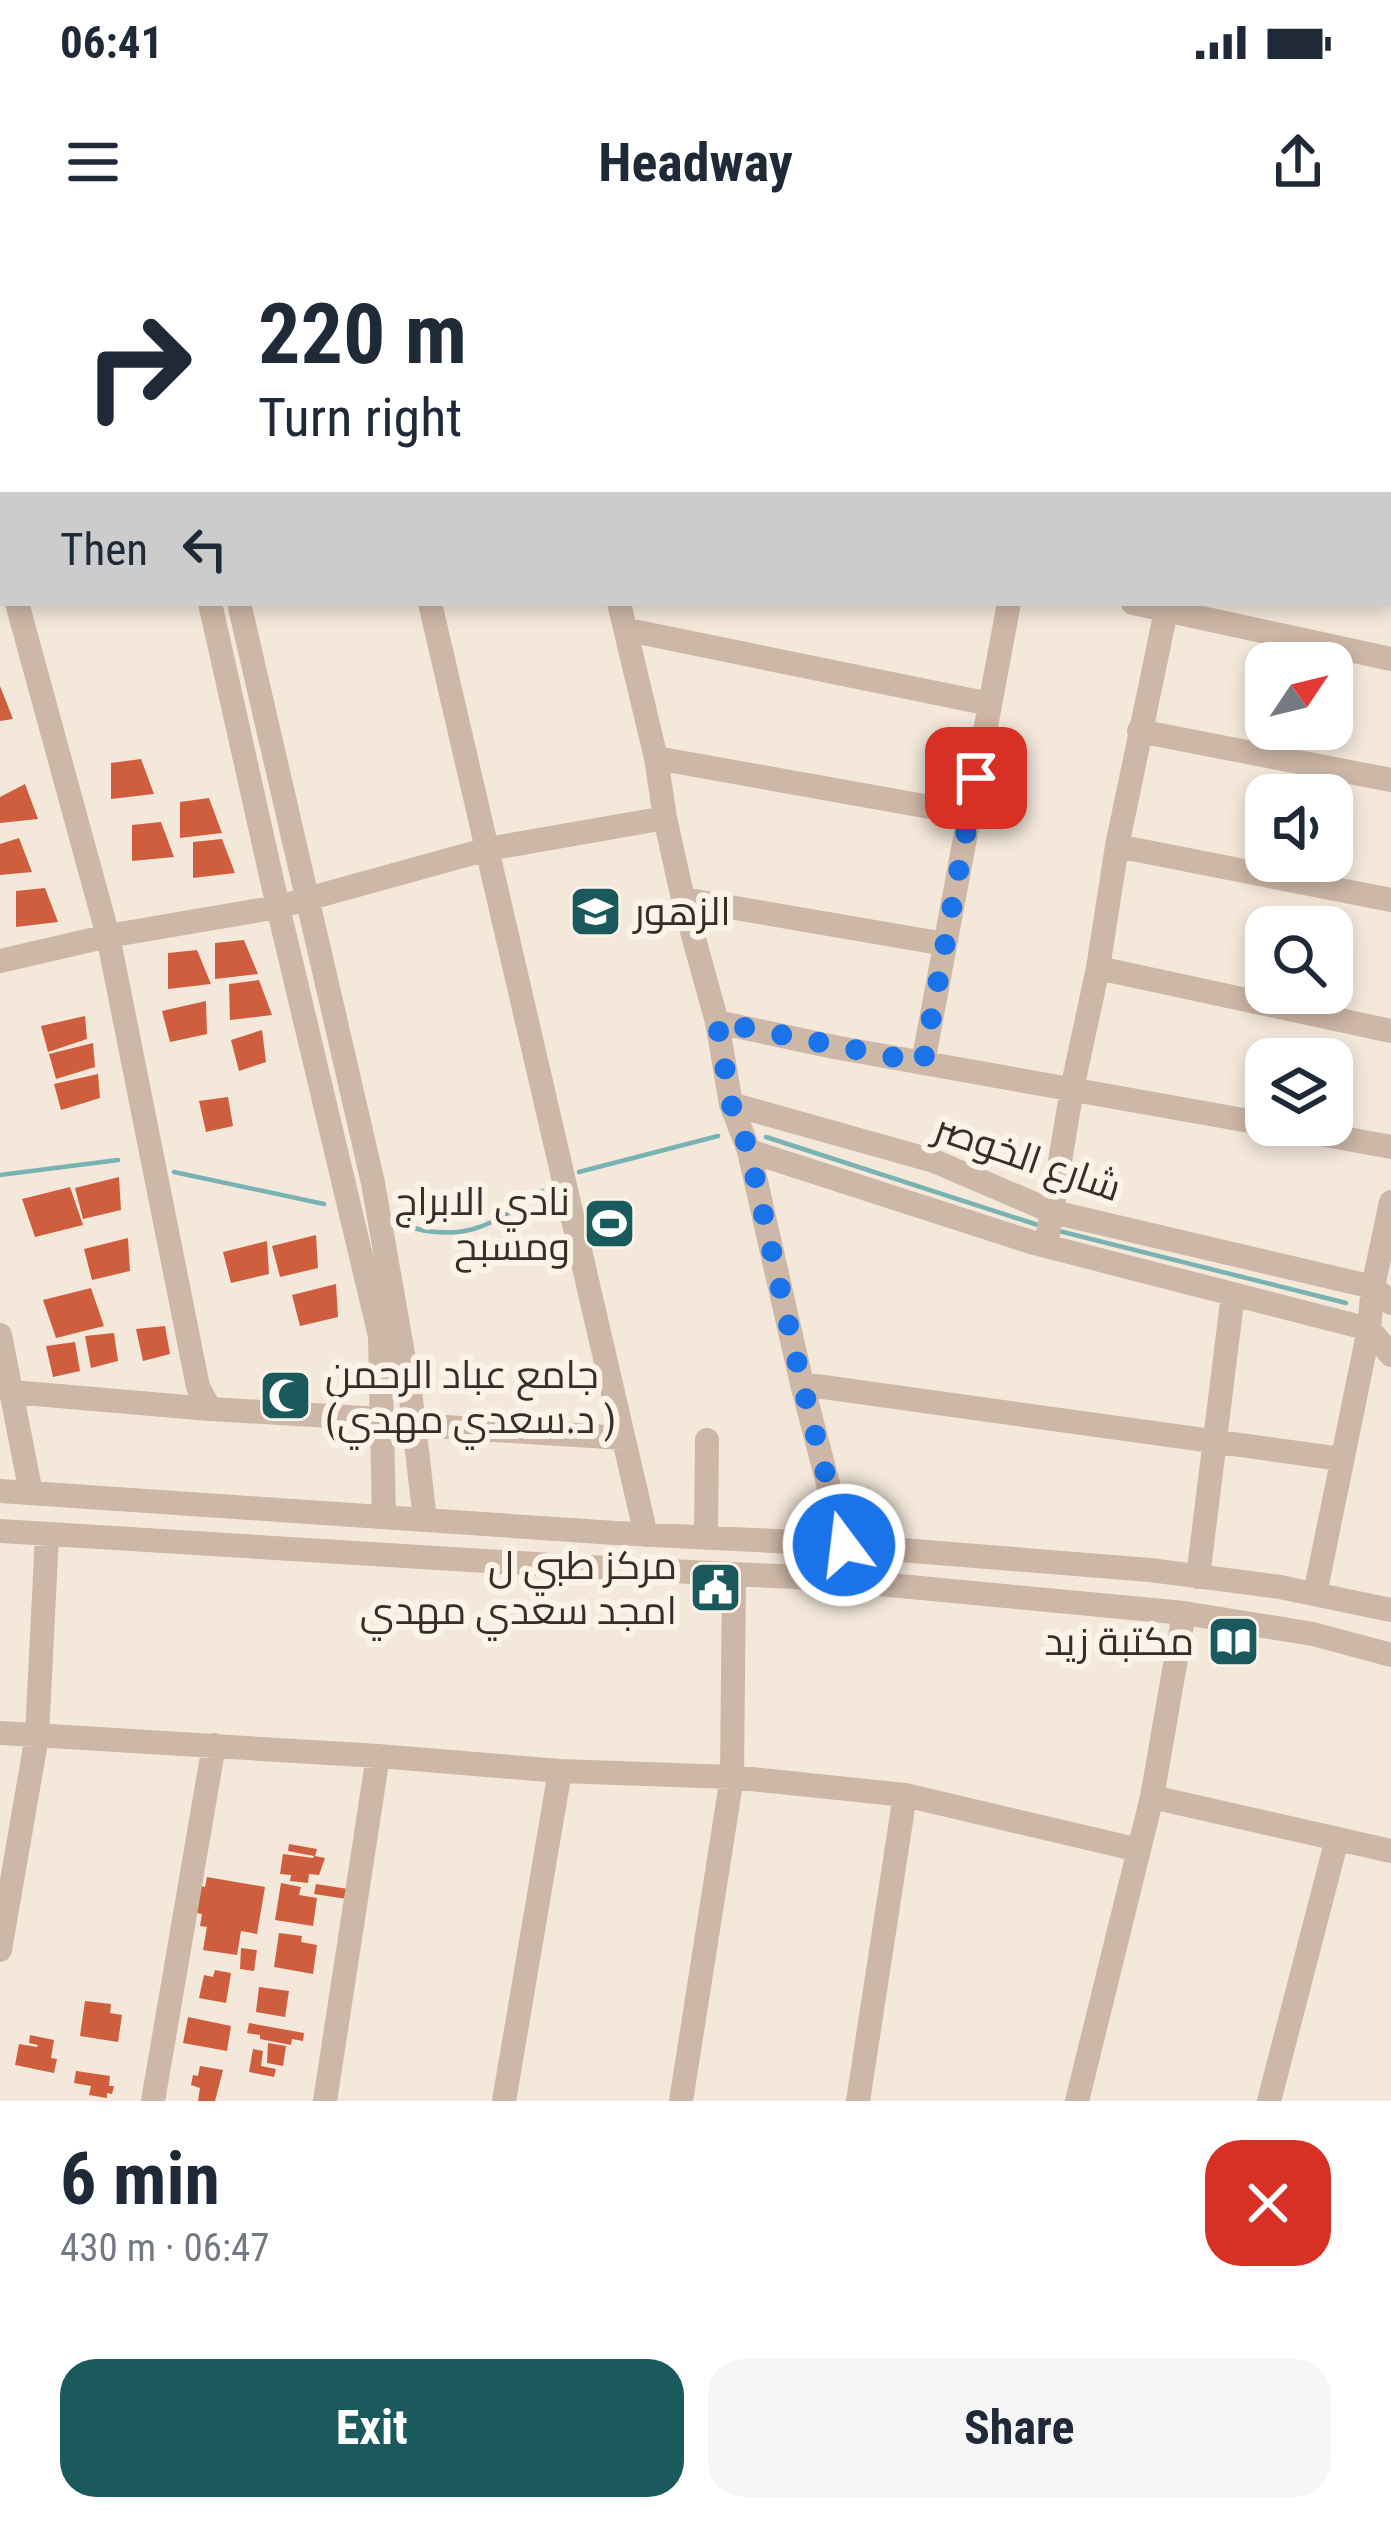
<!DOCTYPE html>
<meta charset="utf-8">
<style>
:root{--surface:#fff;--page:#f6f6f7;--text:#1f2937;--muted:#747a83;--accent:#1a5a5d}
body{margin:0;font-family:"Roboto Condensed",Cairo,sans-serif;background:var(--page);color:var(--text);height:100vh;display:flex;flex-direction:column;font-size:45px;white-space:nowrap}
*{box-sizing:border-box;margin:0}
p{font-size:39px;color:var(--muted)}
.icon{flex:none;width:66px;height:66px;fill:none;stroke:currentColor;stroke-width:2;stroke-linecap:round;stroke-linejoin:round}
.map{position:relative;height:1861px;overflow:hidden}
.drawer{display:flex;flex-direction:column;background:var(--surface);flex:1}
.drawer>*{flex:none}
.guide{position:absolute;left:0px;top:0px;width:1392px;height:366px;box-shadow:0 6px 18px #0003;background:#fff;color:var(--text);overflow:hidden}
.needle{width:78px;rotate:55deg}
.tools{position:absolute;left:1245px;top:402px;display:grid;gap:24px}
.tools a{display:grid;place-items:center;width:108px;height:108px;border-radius:24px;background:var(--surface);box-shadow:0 6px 18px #0003;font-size:60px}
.pin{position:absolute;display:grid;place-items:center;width:102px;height:102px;color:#fff;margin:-51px;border-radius:24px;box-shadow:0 6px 18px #0006}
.me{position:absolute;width:132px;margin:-66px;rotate:345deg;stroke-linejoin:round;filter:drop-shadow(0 0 9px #0008)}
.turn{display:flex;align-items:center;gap:42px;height:252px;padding:0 60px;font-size:54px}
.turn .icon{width:156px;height:156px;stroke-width:2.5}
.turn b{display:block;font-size:84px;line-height:102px}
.then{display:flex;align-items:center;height:114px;padding:0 60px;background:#0003;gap:24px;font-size:45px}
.round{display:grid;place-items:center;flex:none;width:126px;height:126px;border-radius:36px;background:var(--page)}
.overview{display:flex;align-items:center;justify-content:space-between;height:204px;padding:0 60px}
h1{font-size:72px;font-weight:700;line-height:90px}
.cta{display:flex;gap:24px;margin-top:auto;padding:24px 60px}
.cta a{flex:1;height:138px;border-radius:36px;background:var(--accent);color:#fff;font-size:48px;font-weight:700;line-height:138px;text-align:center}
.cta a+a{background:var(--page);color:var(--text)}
.status{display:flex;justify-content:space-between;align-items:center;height:84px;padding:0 60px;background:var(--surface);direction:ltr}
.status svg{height:33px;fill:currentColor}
header{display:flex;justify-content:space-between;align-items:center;height:156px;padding:0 60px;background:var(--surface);font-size:54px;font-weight:700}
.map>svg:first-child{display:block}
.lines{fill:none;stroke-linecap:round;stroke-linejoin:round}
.stream{stroke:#78b2b3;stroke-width:4.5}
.building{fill:#cf5e3e}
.minor{stroke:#cdb7a6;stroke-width:24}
.major{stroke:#7c6357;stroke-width:30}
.highway{stroke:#5a463e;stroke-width:36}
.route{stroke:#1a73e8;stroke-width:21;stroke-dasharray:0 37.8}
.labels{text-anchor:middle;stroke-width:12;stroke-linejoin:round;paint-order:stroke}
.poi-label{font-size:39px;fill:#382d28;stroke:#fbf2e8;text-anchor:end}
.street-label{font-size:39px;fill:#382d28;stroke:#fbf2e8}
</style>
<div class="status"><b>06:41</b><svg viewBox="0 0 49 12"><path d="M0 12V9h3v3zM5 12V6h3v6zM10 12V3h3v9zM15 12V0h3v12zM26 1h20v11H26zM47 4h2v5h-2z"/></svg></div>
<header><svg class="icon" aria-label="menu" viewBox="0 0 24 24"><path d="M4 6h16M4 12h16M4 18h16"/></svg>Headway<svg class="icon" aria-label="share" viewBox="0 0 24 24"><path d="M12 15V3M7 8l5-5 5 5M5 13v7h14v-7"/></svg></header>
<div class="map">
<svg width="1391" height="1861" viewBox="0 0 1391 1861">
<rect width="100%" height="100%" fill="#f4e8db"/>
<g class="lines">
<path class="stream" d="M766 897 1038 985
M174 932 324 964
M579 932 718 896
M0 935 118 920
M399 984C462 1005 491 986 542 951
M1055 990 1346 1063"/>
</g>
<path class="building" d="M0 446 13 479 0 481Z
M141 519 154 554 111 559V523Z
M25 544 38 579 0 583V557Z
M209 558 222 593 180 598V562Z
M161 582 174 617 132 621V585Z
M19 598 32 632 0 635V604Z
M222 599 235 633 193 638V602Z
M45 648 58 682 16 687V651Z
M244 700 258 734 215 739V703Z
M197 710 211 744 168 749V713Z
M259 740 272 775 230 780 229 744Z
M206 761 207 794 170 802 162 771Z
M85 776 87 799 48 812 41 786Z
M262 790 266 822 239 831 231 800Z
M93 803 95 827 56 839 49 814Z
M98 834 100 858 61 870 54 844Z
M228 857 233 886 206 892 199 861Z
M119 937 121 970 83 979 75 948Z
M70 947 83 985 35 997 22 959Z
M316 995 318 1028 280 1037 272 1006Z
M128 998 130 1031 92 1040 84 1009Z
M267 1001 269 1034 231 1043 223 1012Z
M336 1044 338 1077 300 1086 292 1055Z
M91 1048 104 1086 56 1098 43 1060Z
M165 1086 170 1114 143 1121 136 1089Z
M114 1093 118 1121 91 1128 85 1096Z
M75 1102 80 1131 53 1137 46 1106Z
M289 1604 317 1609 315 1616 325 1618 319 1635 309 1634 308 1643 290 1641 291 1635 280 1634 283 1614 313 1618 314 1616 288 1611Z
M207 1637 265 1647 257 1694 241 1691 237 1715 203 1710 207 1687 200 1686 202 1674 192 1672 197 1645 205 1647Z
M281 1643 301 1647 299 1655 317 1658 313 1686 275 1680Z
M316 1644 348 1649 347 1659 314 1654Z
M279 1693 302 1696 301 1702 317 1705 313 1734 274 1727Z
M241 1708 257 1710 254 1731 240 1729Z
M215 1730 231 1733 226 1763 199 1758 204 1735 213 1737Z
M259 1747 289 1751 285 1777 256 1772Z
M85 1761 111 1764 110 1773 122 1775 118 1802 80 1796Z
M188 1777 231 1786 227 1811 183 1803Z
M249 1783 304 1793 303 1801 292 1799 291 1805 260 1799V1795L247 1793Z
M30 1795 54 1800 51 1818 57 1819 54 1833 15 1825 19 1804 37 1807 38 1805 29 1803Z
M268 1803 286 1806 283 1826 267 1823Z
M253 1809 263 1811 261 1826 276 1829 274 1837 249 1832Z
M200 1826 223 1830 215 1861H198L200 1848 191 1845 193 1835 198 1836Z
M76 1831 110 1836 109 1846H114L112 1854 107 1853V1858L89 1855 91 1846 74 1843Z"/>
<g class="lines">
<path class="minor" d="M1319 0 1320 3
M1389 179 1391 180
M1389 197 1391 198
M1389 294H1391
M0 336 3 334
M17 363 108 696 198 1147 210 1169
M210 363 278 667 380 1096 384 1277
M239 363 373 943 411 1159 425 1280
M430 363 646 1295
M619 363 656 518 665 578 683 659 717 782 731 864 749 911 802 1144 844 1305
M1133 363 1391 419
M628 390 990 464
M1139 491 1391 540
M656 518 969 574
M1117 606 1391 660
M683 659 945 704
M0 721 108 696 278 667 488 609 665 578
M1098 728 1391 791
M717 782 834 807 1266 884
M923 823 1009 363
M731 864 934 921 1053 972 1373 1047 1391 1063
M1271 885 1391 907
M749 911 1034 1003 1369 1089 1391 1115
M1046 1006 1072 849 1098 728 1117 606 1166 371
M0 1095 31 1253
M802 1144 1341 1219
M12 1152 210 1169 380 1179
M414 1185 623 1198
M0 1251 615 1293 814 1303 1150 1330 1280 1347 1391 1370
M0 1291 568 1326 816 1338 1184 1373 1313 1394 1391 1415
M706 1298 707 1200
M1198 1337 1233 1054
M1315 1354 1369 1089 1373 1047 1391 962
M0 1493 378 1516 560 1531 732 1537 905 1555 1139 1610
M1152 1557 1391 1611
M0 1710 37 1496 47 1295
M153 1861 214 1505
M325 1861 378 1516
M504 1861 560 1531
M681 1861 732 1537 734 1334
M858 1861 905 1555
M1077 1861 1152 1557 1184 1373
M1269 1861 1337 1599"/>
<path class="major" d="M271 0 276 3
M363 0 370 3
M57 3 63 0
M158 3 164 0
M0 79 3 77
M1389 221 1391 222
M1389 267H1391"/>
<path class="highway" d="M655 0 656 3
M0 24 3 20"/>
</g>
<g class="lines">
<path class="route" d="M844 1305 802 1144 749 911 731 864 717 782 923 823 976 538"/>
</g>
<defs>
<symbol id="school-square" viewBox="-11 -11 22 22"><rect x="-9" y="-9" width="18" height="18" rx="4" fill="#1a5a5d" stroke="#fbf2e8"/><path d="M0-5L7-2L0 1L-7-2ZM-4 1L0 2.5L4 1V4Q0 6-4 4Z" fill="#fff"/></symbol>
<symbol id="stadium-square" viewBox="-11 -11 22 22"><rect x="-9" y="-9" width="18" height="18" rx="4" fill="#1a5a5d" stroke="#fbf2e8"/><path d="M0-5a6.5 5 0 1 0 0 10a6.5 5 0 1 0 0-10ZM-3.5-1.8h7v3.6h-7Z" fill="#fff"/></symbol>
<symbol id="mosque-square" viewBox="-11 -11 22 22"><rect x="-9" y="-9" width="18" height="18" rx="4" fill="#1a5a5d" stroke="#fbf2e8"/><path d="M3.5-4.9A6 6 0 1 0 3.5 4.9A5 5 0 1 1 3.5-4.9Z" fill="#fff"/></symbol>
<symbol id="civic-square" viewBox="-11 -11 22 22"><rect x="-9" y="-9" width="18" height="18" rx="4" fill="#1a5a5d" stroke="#fbf2e8"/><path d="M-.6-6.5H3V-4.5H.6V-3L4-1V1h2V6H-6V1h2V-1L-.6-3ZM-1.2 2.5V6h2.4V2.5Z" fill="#fff"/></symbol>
<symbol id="library-square" viewBox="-11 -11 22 22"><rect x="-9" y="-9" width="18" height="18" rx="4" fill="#1a5a5d" stroke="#fbf2e8"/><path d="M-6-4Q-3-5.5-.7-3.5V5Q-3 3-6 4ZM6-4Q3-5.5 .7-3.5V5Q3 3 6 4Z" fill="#fff"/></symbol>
</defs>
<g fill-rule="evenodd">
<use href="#school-square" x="566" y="642" width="59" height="59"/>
<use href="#stadium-square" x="580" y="954" width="59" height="59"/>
<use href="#mosque-square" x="256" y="1126" width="59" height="59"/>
<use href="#civic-square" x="686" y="1318" width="59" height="59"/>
<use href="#library-square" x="1204" y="1372" width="59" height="59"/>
</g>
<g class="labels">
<g class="poi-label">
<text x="634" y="685" text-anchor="start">الزهور</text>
<text x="570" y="975">نادي الابراج<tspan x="570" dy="45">ومسبح</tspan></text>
<text x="325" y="1148" text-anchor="start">جامع عباد الرحمن<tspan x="325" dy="45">(د.سعدي مهدي )</tspan></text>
<text x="677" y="1339">مركز طبي ل<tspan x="677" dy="45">امجد سعدي مهدي</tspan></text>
<text x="1194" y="1415">مكتبة زيد</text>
</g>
<g class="street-label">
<text transform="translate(1028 917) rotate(19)" y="14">شارع الخوصر</text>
</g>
</g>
</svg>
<div class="tools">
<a><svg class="needle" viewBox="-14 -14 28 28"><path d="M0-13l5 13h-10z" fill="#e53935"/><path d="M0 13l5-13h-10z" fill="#747a83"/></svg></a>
<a><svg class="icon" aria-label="sound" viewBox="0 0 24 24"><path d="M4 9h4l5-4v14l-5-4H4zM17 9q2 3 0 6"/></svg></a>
<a><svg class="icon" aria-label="search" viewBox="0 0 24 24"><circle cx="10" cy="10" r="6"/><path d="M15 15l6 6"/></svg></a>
<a><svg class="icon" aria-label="layers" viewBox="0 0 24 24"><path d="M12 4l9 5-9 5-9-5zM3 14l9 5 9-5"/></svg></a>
</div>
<div class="pin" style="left:976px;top:538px;background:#d93025"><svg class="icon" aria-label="arrive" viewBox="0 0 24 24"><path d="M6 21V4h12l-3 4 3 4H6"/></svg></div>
<svg class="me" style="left:844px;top:1305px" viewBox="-20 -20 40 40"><circle r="17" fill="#1a73e8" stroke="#fff" stroke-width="3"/><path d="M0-11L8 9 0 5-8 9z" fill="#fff"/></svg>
<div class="guide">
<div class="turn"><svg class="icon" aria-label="right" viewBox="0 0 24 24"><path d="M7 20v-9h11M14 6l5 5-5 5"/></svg><div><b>220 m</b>Turn right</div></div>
<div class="then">Then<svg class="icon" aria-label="left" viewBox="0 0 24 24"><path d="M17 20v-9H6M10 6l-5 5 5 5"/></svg></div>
</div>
</div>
<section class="drawer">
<div class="overview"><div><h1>6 min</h1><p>430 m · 06:47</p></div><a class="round" style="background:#d93025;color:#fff"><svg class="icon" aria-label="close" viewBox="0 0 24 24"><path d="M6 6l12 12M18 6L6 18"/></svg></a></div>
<div class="cta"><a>Exit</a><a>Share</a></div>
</section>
